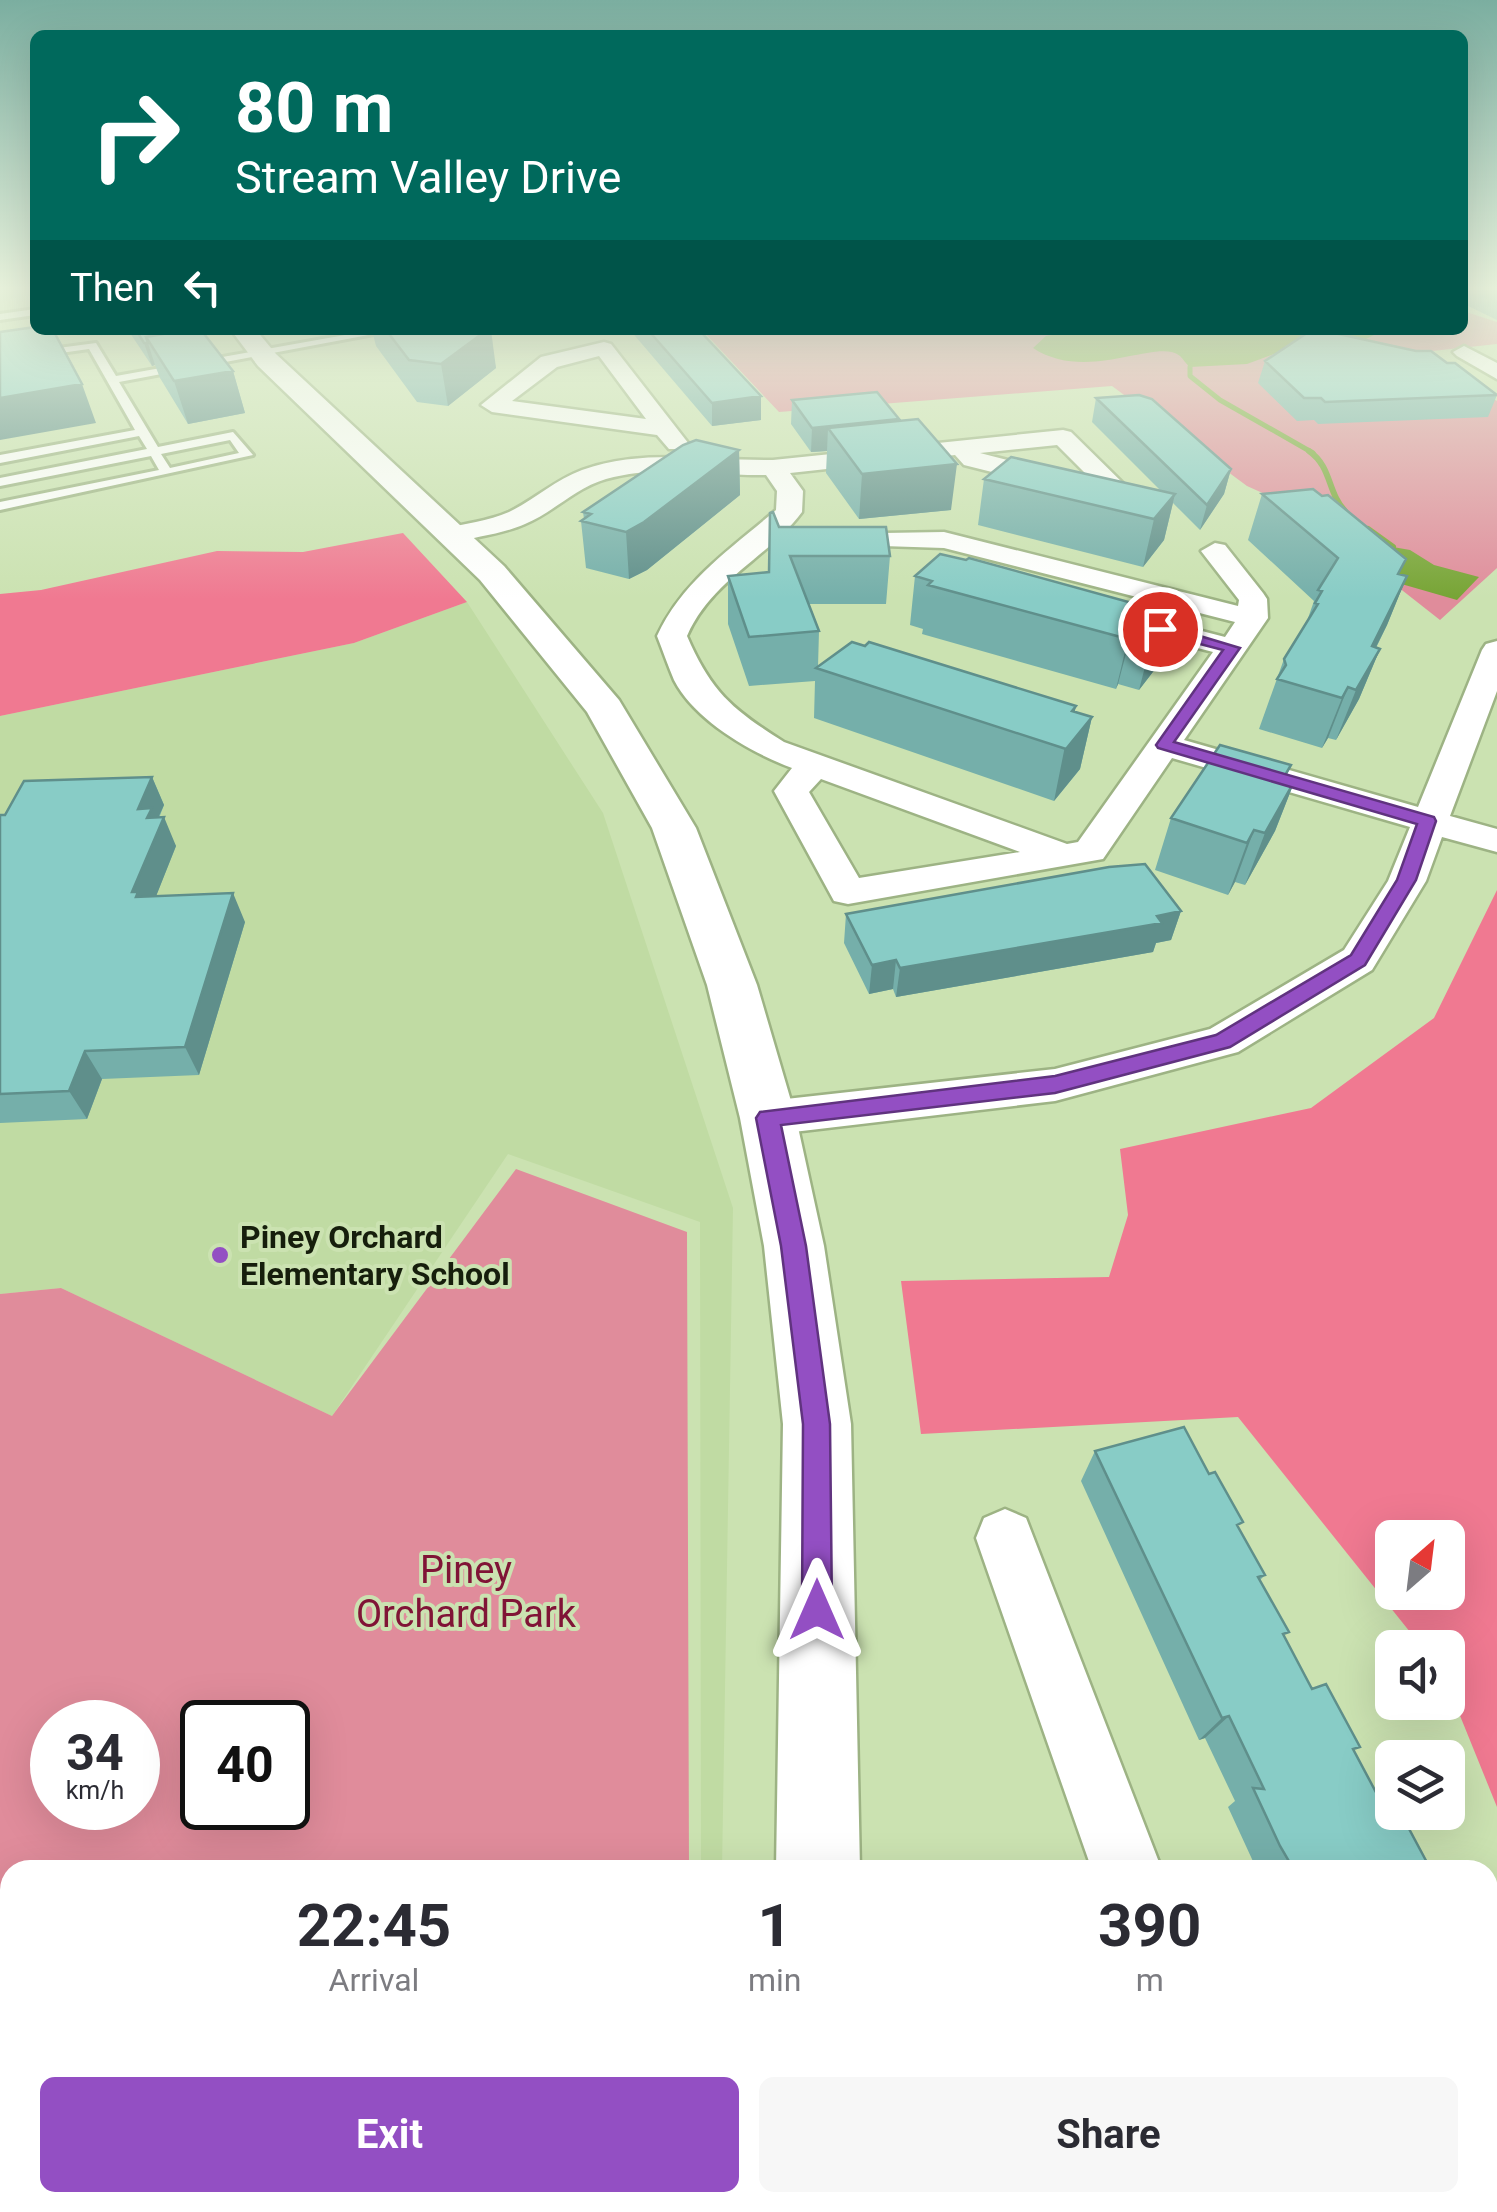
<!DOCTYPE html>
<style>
:root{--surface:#fff;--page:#f7f7f7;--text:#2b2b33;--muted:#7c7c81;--accent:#934fc3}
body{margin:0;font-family:Roboto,sans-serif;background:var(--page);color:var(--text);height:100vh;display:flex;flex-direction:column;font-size:38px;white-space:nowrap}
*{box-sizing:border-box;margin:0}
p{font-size:32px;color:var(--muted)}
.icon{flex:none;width:55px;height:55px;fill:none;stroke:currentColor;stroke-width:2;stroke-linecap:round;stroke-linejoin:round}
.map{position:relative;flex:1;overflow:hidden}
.details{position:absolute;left:0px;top:1860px;width:1498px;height:352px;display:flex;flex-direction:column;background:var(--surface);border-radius:30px 30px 0 0;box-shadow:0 10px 40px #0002}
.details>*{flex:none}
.banner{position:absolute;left:30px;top:30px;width:1438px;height:305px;border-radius:15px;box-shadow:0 10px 40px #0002;background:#00695c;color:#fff;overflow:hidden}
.needle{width:65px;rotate:28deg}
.buttons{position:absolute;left:1375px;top:1520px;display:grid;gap:20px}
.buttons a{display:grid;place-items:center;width:90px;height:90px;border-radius:15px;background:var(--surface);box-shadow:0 10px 40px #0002;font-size:50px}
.speed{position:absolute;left:30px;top:1700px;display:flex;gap:20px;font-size:50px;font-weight:700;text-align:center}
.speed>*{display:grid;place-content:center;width:130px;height:130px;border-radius:50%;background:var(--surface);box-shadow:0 10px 40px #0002;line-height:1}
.speed small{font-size:25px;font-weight:400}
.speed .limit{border:5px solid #111;border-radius:15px;background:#fff;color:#111}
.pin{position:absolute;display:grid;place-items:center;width:85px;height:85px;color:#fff;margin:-42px;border:5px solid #fff;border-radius:50%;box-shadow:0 2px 10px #0007}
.me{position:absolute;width:110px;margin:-55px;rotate:0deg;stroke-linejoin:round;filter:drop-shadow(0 0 8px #0008)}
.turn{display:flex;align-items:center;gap:35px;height:210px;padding:0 40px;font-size:45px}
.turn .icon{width:130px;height:130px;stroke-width:2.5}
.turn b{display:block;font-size:70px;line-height:85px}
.then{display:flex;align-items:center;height:95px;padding:0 40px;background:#0003;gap:20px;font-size:38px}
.eta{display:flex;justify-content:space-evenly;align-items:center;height:170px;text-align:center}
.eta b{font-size:60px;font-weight:700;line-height:70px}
.action{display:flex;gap:20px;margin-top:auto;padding:20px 40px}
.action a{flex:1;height:115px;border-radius:15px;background:var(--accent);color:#fff;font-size:40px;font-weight:700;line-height:115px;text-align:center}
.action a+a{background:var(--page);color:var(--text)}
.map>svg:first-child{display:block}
.built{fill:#c0dba3}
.green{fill:#e08c9b;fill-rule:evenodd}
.forest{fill:#f07991;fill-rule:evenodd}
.water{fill:#77a435}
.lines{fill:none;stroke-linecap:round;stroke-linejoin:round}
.stream-far1{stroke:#77a435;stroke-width:5}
.stream{stroke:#77a435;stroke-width:6}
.lane-casing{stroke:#9db384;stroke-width:6}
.street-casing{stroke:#9db384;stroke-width:5}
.secondary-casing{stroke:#9db384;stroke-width:5}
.lane{fill:#fff;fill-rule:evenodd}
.street{fill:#fff;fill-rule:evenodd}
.secondary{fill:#fff;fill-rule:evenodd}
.wall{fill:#75afaa}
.shaded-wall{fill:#5f8f8b}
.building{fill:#88ccc6;stroke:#5f8f8b;stroke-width:2.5}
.route{fill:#934fc3;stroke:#60337f;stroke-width:2.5}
.poi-dot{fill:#934fc3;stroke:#cbe2b1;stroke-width:4}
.labels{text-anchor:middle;stroke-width:8;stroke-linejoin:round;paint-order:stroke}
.poi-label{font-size:32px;font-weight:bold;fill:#161e0c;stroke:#cbe2b1;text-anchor:start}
.near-park-label{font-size:38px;fill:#801436;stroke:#cbe2b1}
</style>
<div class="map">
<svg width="1497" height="2212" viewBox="0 0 1497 2212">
<rect width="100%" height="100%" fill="#cbe2b1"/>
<path class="built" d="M467 602 603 813 733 1208 722 1870H701L700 1222 508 1154 332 1416 61 1288 0 1294V716L354 643Z"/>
<path class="green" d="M1463 311 1497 322V344L1423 352 1497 401V568L1440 620 1300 510 1247 486 1112 386 779 412 702 330H1462Z
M516 1169 687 1232 689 1870H10V2202L657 2203 656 2212H0V1294L61 1288 332 1416ZM52 1722H138V1808H52ZM202 1722H288V1808H202Z"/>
<path class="forest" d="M403 533 467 602 354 643 0 716V594L41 590 217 551 303 552Z
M1497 890V1807L1448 1686V1648L1422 1647 1238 1417 921 1434 901 1281 1109 1277 1128 1215 1120 1149 1311 1108 1434 1018ZM1392 1538H1448V1592H1392Z"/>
<path class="water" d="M1147 330H1373L1374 335 1358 343H1303L1247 364 1190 367C1186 364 1183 359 1180 356 1157 337 1088 384 1033 348L1046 336 1058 334Z
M1393 547 1410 550 1434 565 1479 577 1457 600 1398 583 1385 550Z"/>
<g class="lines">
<path class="stream-far1" d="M1190 367V376L1220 400 1313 453"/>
<path class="stream" d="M1309 451C1332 467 1327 492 1345 511
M1368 529 1393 547"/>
<defs>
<path id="lane" d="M35 309V315L0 320V314Z
M373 330H395L119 382 158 447 233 432 253 455 0 510V502L159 470 151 456 0 486V478L147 449 139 436 0 463V455L135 430 89 349 32 357 28 352 96 343 116 376ZM230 440 239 453 170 468 161 454Z"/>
<path id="street" d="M604 342 611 344 685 439 689 444 685 449H669L657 435 492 412 481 405 541 357ZM599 356 646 419 512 401 557 367Z
M1464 346 1497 363V379L1457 356 1453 352Z
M1063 430 1071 432 1132 492 1136 497 1132 502 1123 505 964 465 955 455 790 473 803 491 802 512C767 559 712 579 687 636 711 692 733 710 784 742L1067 844 1078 842 1213 652 1099 622 1094 616 1099 610 1109 607 1225 637 1235 622 944 548 883 546 825 550 811 542 825 534 944 532 1238 606 1239 600 1201 551 1215 543 1225 545 1263 593 1267 599 1268 618 1184 740 1418 807 1482 650 1486 644 1497 641V691L1450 816 1497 829V852L1442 837 1426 881 1372 970 1238 1052 1055 1101 768 1135 752 1130 745 1118 752 1106 768 1101 1055 1069 1210 1029 1344 950 1388 881 1410 827 1172 758 1103 859 848 904 834 901 774 791 792 768C752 753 695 721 674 680 668 666 663 651 657 636 683 580 731 549 776 510L777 491 766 475C712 476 659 464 606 479 575 488 554 512 525 524 503 534 475 537 451 543L438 535 442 529C463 524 489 521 509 512 534 500 555 480 582 470 645 448 708 461 773 460ZM1057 445 1094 482 980 453ZM821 779 1020 852 859 878 809 792Z
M1005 1509 1026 1518 1162 1870H1092L976 1538 984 1518Z
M1135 2202H1215L1216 2212H1136Z"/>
<path id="secondary" d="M231 330H256L276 354 504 566 619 700 696 828 757 985 796 1118 824 1246 851 1424 860 1870H776L783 1424 764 1246 740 1118 707 985 652 828 587 712 480 580 258 366Z
M749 2202H847L846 2212H748Z"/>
</defs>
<use href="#lane" class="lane-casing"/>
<use href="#street" class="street-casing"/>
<use href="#secondary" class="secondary-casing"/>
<use href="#lane" class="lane"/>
<use href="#street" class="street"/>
<use href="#secondary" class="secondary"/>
</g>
<path class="wall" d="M1462 290H1497V320L1462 303Z
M128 330H201L233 371 245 413 188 424 160 378 155 365 152 366Z
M372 330H487L496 368 448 406 417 402 376 346Z
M630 330H699L761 420 712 426Z
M1265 361 1447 363 1497 395 1488 417 1318 424 1314 420 1297 421 1258 383Z
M1096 398 1231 469 1224 494 1200 530 1173 503 1164 540 1143 567 978 525 984 479 1160 490 1092 422Z
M792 400 899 419 951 510 859 519 826 473 827 451 811 452 791 424Z
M739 450 740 495 647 570 629 579 586 568 581 521 584 519 583 512Z
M1262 494 1399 575 1407 576 1387 625 1376 648 1380 649 1359 699 1336 740 1328 738 1322 748 1259 729 1284 659 1306 624 1314 601 1248 540Z
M779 527 890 556 886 604H809L819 631 818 667 1075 712 1092 717 1080 769 1054 801 814 718 815 681 749 686 728 624V576L769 572Z
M915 576 1172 614 1159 664 1139 690 1118 684 1116 689 922 634 923 629 910 625Z
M1291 765 1286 777 1295 780 1275 831 1245 885 1235 882 1228 895 1155 870 1171 818Z
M152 777 164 805 159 818 176 846 156 896 245 922 199 1075 102 1079 87 1119 0 1123V815Z
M1181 911 1171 940 1156 943 1153 952 896 997 893 989 869 994 844 943 846 914Z
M1095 1451 1239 1528 1265 1575 1260 1580 1284 1636 1312 1689 1354 1751 1387 1813 1431 1870H1257L1228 1807 1235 1801 1205 1738 1199 1740 1081 1481Z
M1488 2073 1497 2110V2136H1492L1497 2212H1331L1329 2202H1488Z"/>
<path class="shaded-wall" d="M487 330H491L496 368 448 406 441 364Z
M144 343H148L155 365 152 366Z
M233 371 245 413 188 424 174 381Z
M82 384 96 423 0 440V398Z
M761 396V420L712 426V403Z
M899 419 897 443 828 428 827 451 811 452 812 428Z
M739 450 740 495 647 570 629 579 626 532Z
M957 464 951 510 859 519 862 474Z
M1231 469 1224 494 1200 530 1207 505Z
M1175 494 1164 540 1143 567 1154 519Z
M1407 576 1387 625 1355 689 1372 646Z
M1172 614 1159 664 1139 690 1152 640Z
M1131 635 1118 684 1116 689 1128 639Z
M1380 649 1359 699 1336 740 1356 690Z
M1348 687 1328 738 1322 748 1342 698Z
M1076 706 1067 748 1092 717 1080 769 1054 801 1072 711Z
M152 777 164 805 157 820 164 817 176 846 149 914 132 892 138 809Z
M1295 780 1275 831 1245 885 1265 833Z
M1254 830 1235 882 1228 895 1247 843Z
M233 893 245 922 199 1075 185 1047Z
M1181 911 1171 940 1156 943 1153 952 896 997 900 968Z
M896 960 893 989 869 994 872 965Z
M85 1051 102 1079 87 1119 69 1091Z
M1229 1716 1205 1738 1199 1740 1222 1718Z"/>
<path class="building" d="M35 327V330H53L82 384 0 398V332Z
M136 330H186L146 337 148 343H144Z
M186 330H201L233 371 174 381 146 337Z
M386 330H487L441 364 409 360Z
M648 330H699L761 396 712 403Z
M1310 331H1325L1416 351H1431L1447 363H1455L1497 395 1325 402 1321 398H1304L1265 361Z
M877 392 899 419 812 428 792 400Z
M1139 395 1152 399 1231 469 1207 505 1096 398Z
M918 419 957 464 862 474 828 428Z
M696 440 739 450 644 522 626 532 581 521 591 514 583 512 683 445Z
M1011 457 1175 494 1154 519 984 479Z
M1313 489 1322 496 1328 495 1406 559 1398 574 1407 576 1372 646 1380 649 1356 690 1348 687 1342 698 1277 679 1286 665 1284 659 1318 604 1315 603 1322 591 1318 590 1338 558 1262 494Z
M773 512 779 527H886L890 556H790L819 631 749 637 728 576 769 572 770 513Z
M940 554 966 560 969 558 1172 614 1152 640 1131 635 1128 639 928 585 932 581 915 576Z
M852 642 865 646 869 642 1076 706 1072 711 1092 717 1066 749 816 668Z
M1220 745 1291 765 1284 777 1295 780 1265 833 1254 830 1247 843 1171 818Z
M152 777 138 809 152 808 147 818 164 817 132 892H138L136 897 233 893 185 1047 85 1051 69 1091 0 1094V815H5L24 781Z
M1145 864 1181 911 1157 916 1162 923 900 968 896 960 872 965 846 914 1109 867Z
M1184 1427 1209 1474 1215 1472 1243 1522 1237 1525 1265 1575 1258 1577 1289 1632 1283 1634 1312 1689 1326 1684 1360 1747 1353 1749 1387 1813 1392 1811V1812H1400L1431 1870H1294L1280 1846 1253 1788 1264 1789 1229 1716 1222 1718 1095 1451Z
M1488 2073 1497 2110V2135L1491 2134 1497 2157V2212H1367L1365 2202H1488Z"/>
<linearGradient id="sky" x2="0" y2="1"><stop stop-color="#7baea0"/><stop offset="0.48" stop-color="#e8f2dc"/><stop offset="1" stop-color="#e8f2dc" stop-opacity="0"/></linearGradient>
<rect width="1497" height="599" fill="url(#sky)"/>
<path class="route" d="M1160 624 1240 648 1174 742 1434 817 1436 821 1416 880 1365 965 1230 1047 1055 1093 781 1125 806 1246 830 1424 832 1610 828 1621 817 1625 806 1621 802 1610 803 1424 781 1246 756 1118 760 1112 1055 1076 1216 1035 1351 955 1397 880 1417 824 1158 748 1156 745 1223 650 1154 632 1152 629Z"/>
<circle class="poi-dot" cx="220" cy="1255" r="10"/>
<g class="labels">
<g class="poi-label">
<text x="240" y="1248">Piney Orchard<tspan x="240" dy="37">Elementary School</tspan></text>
</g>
<g class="near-park-label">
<text x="466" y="1583">Piney<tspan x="466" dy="44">Orchard Park</tspan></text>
</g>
</g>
</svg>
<div class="buttons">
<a><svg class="needle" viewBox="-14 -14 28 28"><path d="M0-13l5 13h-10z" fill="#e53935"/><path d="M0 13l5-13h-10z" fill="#7c7c81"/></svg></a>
<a><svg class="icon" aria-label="sound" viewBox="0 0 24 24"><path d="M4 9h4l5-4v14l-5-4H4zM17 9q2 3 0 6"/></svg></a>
<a><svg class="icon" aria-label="layers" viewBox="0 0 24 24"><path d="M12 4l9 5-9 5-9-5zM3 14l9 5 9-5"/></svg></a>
</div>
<div class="speed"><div>34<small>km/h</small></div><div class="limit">40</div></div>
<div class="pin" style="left:1160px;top:629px;background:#d93025"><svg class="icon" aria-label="arrive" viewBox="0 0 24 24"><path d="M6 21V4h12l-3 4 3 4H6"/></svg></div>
<svg class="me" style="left:817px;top:1610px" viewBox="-20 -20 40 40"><path d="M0-17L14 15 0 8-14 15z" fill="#934fc3" stroke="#fff" stroke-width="4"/></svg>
<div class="banner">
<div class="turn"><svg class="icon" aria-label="right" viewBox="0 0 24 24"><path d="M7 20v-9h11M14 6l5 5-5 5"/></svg><div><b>80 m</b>Stream Valley Drive</div></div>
<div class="then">Then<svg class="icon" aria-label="left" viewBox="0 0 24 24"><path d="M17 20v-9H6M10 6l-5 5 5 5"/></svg></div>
</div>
<section class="details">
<div class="eta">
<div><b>22:45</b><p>Arrival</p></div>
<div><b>1</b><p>min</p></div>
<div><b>390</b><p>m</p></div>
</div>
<div class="action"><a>Exit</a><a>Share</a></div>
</section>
</div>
